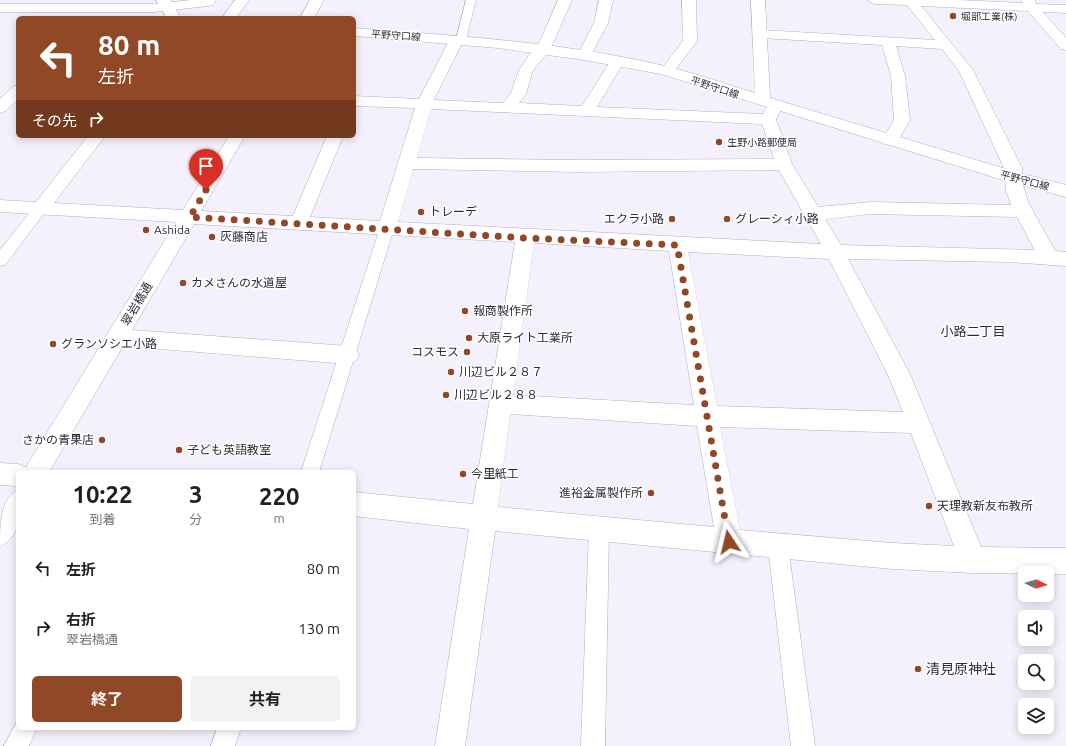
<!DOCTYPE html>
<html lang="ja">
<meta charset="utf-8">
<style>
:root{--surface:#fff;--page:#f2f2f2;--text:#202124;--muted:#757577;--accent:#904826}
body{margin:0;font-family:Ubuntu,"Noto Sans JP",sans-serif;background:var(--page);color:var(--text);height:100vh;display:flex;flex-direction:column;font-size:15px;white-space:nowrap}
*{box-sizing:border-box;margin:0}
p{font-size:13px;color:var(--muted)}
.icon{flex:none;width:22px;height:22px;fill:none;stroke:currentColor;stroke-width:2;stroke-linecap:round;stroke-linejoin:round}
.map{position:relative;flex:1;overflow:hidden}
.details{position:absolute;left:16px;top:470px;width:340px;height:260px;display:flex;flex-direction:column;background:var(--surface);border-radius:6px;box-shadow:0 2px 10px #0003}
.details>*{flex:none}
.top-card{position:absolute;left:16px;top:16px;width:340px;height:122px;border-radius:6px;box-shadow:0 2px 10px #0003;background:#904826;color:#fff;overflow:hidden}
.needle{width:26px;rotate:95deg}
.buttons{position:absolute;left:1018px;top:566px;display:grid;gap:8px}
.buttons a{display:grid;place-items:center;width:36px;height:36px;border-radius:6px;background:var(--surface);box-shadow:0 2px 10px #0003;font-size:20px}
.pin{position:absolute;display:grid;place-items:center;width:34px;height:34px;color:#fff;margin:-41px -17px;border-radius:50% 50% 50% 0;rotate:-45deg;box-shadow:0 0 4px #0007}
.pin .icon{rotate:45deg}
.me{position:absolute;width:44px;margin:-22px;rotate:350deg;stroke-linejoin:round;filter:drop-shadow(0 0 3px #0008)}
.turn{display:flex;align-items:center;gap:14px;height:84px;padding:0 16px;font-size:18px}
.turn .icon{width:52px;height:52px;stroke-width:2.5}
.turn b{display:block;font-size:28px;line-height:34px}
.then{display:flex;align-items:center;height:38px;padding:0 16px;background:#0003;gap:8px;font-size:15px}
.eta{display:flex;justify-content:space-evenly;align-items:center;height:68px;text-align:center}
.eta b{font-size:24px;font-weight:700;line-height:28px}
.button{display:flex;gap:8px;margin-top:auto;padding:8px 16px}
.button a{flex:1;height:46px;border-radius:6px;background:var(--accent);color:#fff;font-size:16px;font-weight:700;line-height:46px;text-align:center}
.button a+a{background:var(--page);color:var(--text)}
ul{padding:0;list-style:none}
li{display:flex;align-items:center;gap:12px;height:60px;padding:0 16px}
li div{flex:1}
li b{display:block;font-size:15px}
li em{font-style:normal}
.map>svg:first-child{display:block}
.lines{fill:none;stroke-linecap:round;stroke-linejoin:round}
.lane-casing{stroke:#b3acc5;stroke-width:1}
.street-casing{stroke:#b3acc5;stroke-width:1}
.secondary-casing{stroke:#b3acc5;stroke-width:1}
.lane{fill:#fff;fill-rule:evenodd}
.street{fill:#fff;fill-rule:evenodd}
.secondary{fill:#fff;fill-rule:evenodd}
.route{stroke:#904826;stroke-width:7;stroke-dasharray:0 12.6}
.poi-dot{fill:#904826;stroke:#fff;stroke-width:1.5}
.labels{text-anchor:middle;stroke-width:3;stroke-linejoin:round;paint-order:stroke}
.far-poi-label{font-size:10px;fill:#2f2c36;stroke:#fff;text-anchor:start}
.far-street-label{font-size:10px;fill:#2f2c36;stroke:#fff}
.poi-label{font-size:12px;fill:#2f2c36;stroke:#fff;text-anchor:start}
.street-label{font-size:12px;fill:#2f2c36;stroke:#fff}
.neighbourhood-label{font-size:13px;fill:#2f2c36;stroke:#fff}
.near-poi-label{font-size:14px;fill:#2f2c36;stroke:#fff;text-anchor:start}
</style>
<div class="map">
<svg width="1066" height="746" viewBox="0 0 1066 746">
<rect width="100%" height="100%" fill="#f4f1fc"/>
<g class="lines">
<defs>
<path id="lane" d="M466 0H476L466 40 461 43 456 40Z
M40 204 45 206 47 209 45 212 5 265 0 266V250L35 206Z
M387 223 392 224 394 228 319 472H301L380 228 382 224Z
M599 520 606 523 609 530 605 746H581L589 530 592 523Z
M778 536 785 539 788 546 815 746H791L768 546 771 539Z
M18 719V728H37L29 746H4Z
M217 728H241L235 746H211Z"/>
<path id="street" d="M191 0H216L213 5 208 6 154 12H0V4H154Z
M235 0H249L236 18H222Z
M310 0H324L314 18H300Z
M558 0H572L550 50 533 70 526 94 519 103 582 106 612 59H622L624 62 597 107 763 114 769 103H781L783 106 776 119 792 164 818 207 871 202 1011 205 1006 190 1004 168 959 71 942 49 896 46 905 76 910 120 896 144 890 145 884 144 882 140 894 120 891 76 882 45 761 38 756 37 754 34 756 31 761 30 935 40 907 5 874 4 867 0H958L1023 3 1021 0H1035L1036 4 1066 5V13L1043 12 1066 38V50L1061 49 1028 11 921 6 973 70 1022 168 1021 179 1028 202 1055 251 1066 252V266L1009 262 848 259 910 374 981 547 1066 548V574L973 573 892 569 495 531 465 746H435L469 529 354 516V492L473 504 515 242 194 224 132 330 348 346 356 349 359 355 356 361 348 364 123 346 49 472H18V486L0 485V463L18 464 26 467 176 222 0 212V200L36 202 88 136H105L54 203 183 210 229 136H245L201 211 293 216 327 136H343L310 217 380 221 415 108 354 106V96L419 99 450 39 452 36H462L464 39 434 100 503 103 511 93 519 70 530 54 537 48ZM431 109 762 124 774 159 578 160 417 158ZM413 169 578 172 779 170 821 244 398 222ZM871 214 1017 217 1035 250 841 245 825 219ZM534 243 669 251 694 405 513 395ZM688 252 829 259 888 375 903 412 717 406ZM510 414 697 426 714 527 498 507ZM720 427 911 433 954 546 892 543 740 530Z
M599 0H613L608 23 589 59H579L577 56 594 23Z
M682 0H696L697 41 672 74H662L660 71 683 41Z
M18 85V99L6 111 0 113V99L13 87Z
M18 490C18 511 23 536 0 546 0 525 0 499 18 490Z"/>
<path id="secondary" d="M156 0H170L181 18H167Z
M751 0H765L770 98 1016 172 1066 185V197L1006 181 661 74 584 60 498 48 354 36V28C458 36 563 42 665 66 695 73 725 84 755 93Z"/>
</defs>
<use href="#lane" class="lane-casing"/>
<use href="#street" class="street-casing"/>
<use href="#secondary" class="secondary-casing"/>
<use href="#lane" class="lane"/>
<use href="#street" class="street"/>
<use href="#secondary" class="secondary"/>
</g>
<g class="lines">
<path class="route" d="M206 190 190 217 525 238 677 245 729 542"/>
</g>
<g class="poi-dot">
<circle cx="953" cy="16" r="4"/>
<circle cx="719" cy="142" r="4"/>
<circle cx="421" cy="212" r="4"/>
<circle cx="672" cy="219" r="4"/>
<circle cx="727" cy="219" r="4"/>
<circle cx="146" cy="230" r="4"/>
<circle cx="212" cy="237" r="4"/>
<circle cx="183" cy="283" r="4"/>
<circle cx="465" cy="311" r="4"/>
<circle cx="469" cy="338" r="4"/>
<circle cx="53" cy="344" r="4"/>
<circle cx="467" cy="352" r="4"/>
<circle cx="451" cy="372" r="4"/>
<circle cx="446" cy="395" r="4"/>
<circle cx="102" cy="440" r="4"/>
<circle cx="179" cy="450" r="4"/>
<circle cx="463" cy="474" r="4"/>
<circle cx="651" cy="493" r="4"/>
<circle cx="929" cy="506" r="4"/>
<circle cx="918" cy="669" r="4"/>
</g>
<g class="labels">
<g class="far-poi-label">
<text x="961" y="20">堀部工業(株)</text>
<text x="727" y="146">生野小路郵便局</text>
</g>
<g class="far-street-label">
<text transform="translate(396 35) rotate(4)" y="4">平野守口線</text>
<text transform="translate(715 87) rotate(18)" y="4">平野守口線</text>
<text transform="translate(1025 180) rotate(15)" y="4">平野守口線</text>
</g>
<g class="poi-label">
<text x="429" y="216">トレーデ</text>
<text x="664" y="223" text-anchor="end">エクラ小路</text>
<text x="735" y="223">グレーシィ小路</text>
<text x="154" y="234">Ashida</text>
<text x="220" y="241">灰藤商店</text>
<text x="191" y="287">カメさんの水道屋</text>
<text x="473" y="315">報商製作所</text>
<text x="477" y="342">大原ライト工業所</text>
<text x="61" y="348">グランソシエ小路</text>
<text x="459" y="356" text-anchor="end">コスモス</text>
<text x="459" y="376">川辺ビル２８７</text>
<text x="454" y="399">川辺ビル２８８</text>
<text x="94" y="444" text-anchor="end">さかの青果店</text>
<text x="187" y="454">子ども英語教室</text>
<text x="471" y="478">今里紙工</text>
<text x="643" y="497" text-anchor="end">進裕金属製作所</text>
<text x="937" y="510">天理教新友布教所</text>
</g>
<g class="street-label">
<text transform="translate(137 304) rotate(-59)" y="4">翠岩橋通</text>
</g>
<g class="neighbourhood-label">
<text x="973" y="336">小路二丁目</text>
</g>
<g class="near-poi-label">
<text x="926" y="674">清見原神社</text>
</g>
</g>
</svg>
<div class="buttons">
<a><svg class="needle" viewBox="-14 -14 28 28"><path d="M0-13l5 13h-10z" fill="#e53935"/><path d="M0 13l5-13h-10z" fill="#757577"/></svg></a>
<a><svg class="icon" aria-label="sound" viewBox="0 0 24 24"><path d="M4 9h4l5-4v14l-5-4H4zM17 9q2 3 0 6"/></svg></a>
<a><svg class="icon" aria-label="search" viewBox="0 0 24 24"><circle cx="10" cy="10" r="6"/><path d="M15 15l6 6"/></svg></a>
<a><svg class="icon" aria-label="layers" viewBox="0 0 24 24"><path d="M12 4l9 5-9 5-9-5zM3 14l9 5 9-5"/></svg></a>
</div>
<div class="pin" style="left:206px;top:190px;background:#d93025"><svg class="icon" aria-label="arrive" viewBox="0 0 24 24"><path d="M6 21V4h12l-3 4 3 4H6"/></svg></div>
<svg class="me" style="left:729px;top:542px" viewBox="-20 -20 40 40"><path d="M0-17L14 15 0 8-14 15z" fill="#904826" stroke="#fff" stroke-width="4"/></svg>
<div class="top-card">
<div class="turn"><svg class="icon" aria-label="left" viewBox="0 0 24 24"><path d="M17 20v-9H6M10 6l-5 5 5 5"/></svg><div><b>80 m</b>左折</div></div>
<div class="then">その先<svg class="icon" aria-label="right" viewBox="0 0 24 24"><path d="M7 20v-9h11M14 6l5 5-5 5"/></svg></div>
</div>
<section class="details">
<div class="eta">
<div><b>10:22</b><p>到着</p></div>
<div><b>3</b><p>分</p></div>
<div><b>220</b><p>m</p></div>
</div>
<ul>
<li><svg class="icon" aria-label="left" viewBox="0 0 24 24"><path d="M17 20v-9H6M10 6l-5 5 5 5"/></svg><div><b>左折</b></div><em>80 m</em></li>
<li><svg class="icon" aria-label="right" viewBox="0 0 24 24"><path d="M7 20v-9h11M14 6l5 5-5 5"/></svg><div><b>右折</b><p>翠岩橋通</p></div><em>130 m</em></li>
</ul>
<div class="button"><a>終了</a><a>共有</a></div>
</section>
</div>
